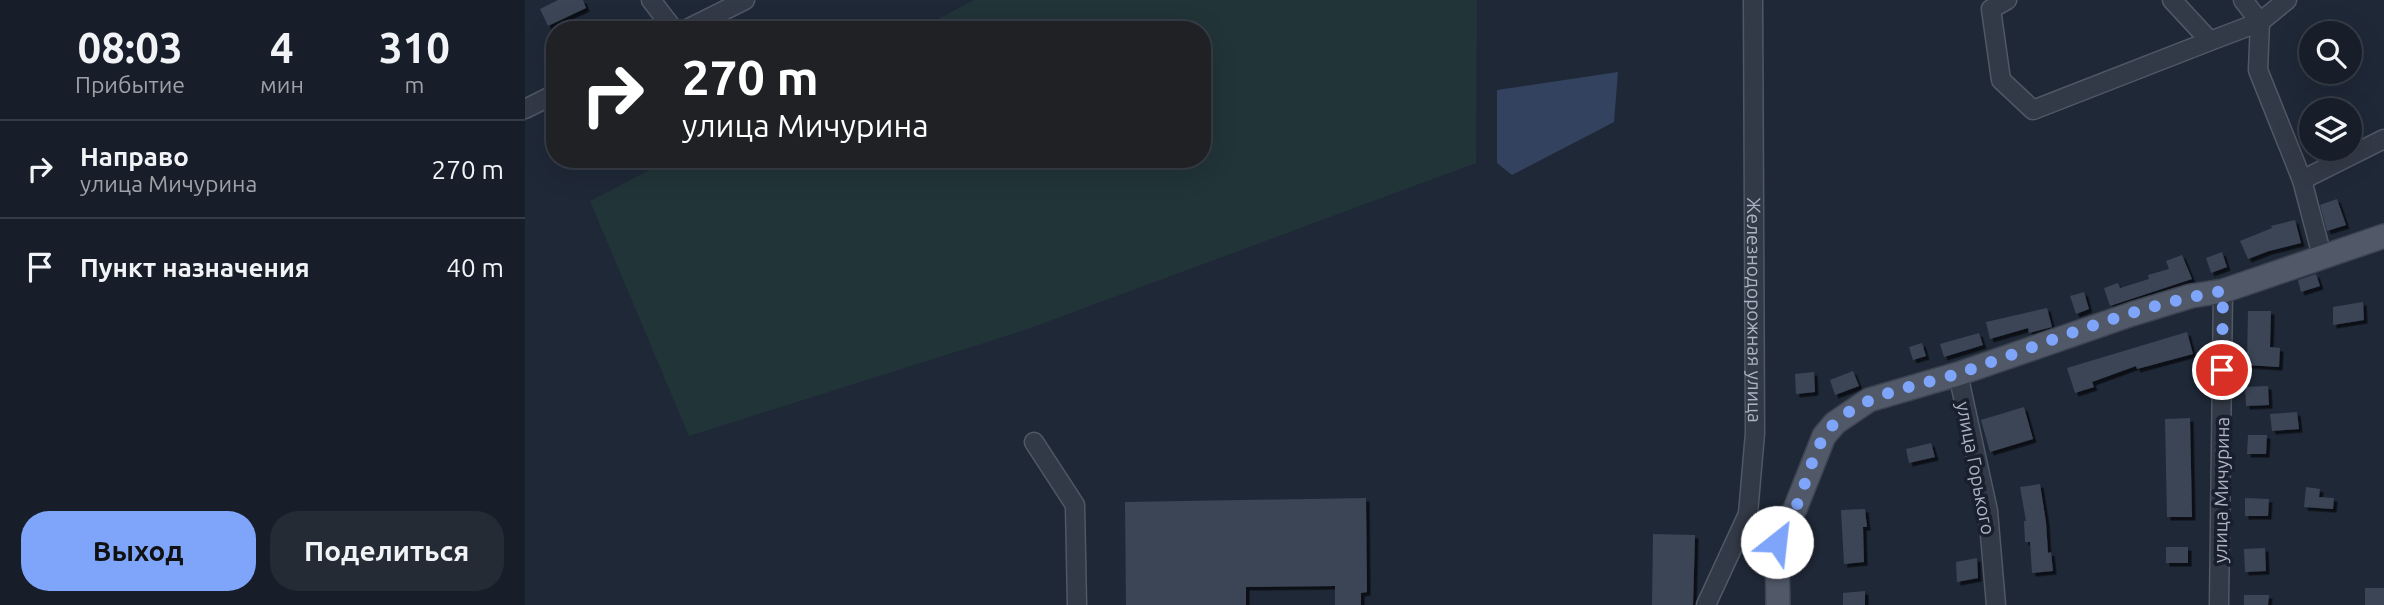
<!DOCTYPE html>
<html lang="ru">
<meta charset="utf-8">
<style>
:root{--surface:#171e29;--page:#242b35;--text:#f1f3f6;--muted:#9ea2a8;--line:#363c46;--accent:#7ea5f9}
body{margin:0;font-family:Ubuntu,sans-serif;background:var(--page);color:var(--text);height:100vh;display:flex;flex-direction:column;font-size:26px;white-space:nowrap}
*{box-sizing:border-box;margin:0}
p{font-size:23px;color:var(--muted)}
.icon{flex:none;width:38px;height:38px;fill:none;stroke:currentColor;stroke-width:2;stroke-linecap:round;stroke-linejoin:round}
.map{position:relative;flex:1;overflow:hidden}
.sheet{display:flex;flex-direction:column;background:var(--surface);width:525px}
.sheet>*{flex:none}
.guide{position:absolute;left:21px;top:21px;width:665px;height:147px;border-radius:28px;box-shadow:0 7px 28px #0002,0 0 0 2px var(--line);background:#202124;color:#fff;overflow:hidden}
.controls{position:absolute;left:1774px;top:21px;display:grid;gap:14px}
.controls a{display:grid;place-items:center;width:63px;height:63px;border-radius:50%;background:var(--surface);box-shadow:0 7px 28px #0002,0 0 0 2px var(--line);font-size:35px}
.pin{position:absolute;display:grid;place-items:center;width:60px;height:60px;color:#fff;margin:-30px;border:4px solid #fff;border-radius:50%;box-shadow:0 2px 7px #0007}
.me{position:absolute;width:77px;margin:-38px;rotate:29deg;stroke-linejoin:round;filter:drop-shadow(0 0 5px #0008)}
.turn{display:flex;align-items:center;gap:24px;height:147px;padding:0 21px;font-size:32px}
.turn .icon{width:91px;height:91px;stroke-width:2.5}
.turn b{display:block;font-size:49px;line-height:60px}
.eta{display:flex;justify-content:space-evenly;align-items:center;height:119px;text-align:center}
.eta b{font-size:42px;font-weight:600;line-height:49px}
.primary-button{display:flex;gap:14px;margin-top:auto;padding:14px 21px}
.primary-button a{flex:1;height:80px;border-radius:28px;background:var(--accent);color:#111;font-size:28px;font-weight:600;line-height:80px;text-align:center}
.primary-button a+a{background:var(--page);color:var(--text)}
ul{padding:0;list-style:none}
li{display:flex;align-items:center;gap:21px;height:98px;padding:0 21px;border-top:2px solid var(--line)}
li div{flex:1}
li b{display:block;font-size:26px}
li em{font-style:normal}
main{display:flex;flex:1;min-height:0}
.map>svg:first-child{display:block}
.grass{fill:#213438}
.water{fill:#32425f}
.building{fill:#3b4557;filter:url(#shadow)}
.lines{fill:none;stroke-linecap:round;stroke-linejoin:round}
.minor-casing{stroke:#505765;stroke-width:21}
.major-casing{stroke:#3c4351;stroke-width:26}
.minor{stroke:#333a47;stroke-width:18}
.major{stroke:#515968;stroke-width:23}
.route{stroke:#7ea5f9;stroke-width:12;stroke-dasharray:0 21.6}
.labels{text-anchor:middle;stroke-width:7;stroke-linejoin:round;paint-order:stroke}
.street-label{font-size:19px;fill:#adb4c4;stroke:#191f2c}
</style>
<main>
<section class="sheet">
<div class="eta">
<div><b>08:03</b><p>Прибытие</p></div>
<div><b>4</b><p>мин</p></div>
<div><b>310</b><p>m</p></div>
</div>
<ul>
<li><svg class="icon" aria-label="right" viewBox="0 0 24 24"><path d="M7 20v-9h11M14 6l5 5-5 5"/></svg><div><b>Направо</b><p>улица Мичурина</p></div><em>270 m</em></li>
<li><svg class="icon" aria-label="arrive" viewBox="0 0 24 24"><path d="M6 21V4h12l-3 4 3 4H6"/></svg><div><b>Пункт назначения</b></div><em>40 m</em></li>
</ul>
<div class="primary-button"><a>Выход</a><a>Поделиться</a></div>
</section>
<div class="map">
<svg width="1859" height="605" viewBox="0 0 1859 605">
<defs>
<filter id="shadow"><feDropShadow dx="3.5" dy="3.5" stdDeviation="0" flood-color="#0009"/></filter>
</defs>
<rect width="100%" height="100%" fill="#1f2837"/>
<path class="grass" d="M449 0H952L951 163 500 330 164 436 65 201 146 159H677V30H392Z"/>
<path class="water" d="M1093 72 1089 122 987 175 972 163V90Z"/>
<path class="building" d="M33 0H58L61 8 23 26 15 9Z
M1812 199 1821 225 1802 231 1795 205Z
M1770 220 1776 243 1744 251 1723 259 1715 241 1747 228 1746 226Z
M1697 252 1702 267 1686 273 1681 258Z
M1657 255 1667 279 1585 306 1579 288 1593 283 1595 288 1624 279 1623 275 1644 269 1641 261Z
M1791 274 1795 286 1776 292 1773 280Z
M1559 292 1564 309 1551 314 1545 296Z
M1838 302 1839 320 1808 325V307Z
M1522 308 1527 327 1504 333 1503 328 1465 339 1461 322Z
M1723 311H1746L1745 347 1755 348 1754 367 1722 365Z
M1662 332 1668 354 1612 369 1611 366 1567 382 1569 387 1550 393 1542 368Z
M1454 333 1458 345 1419 357 1415 344Z
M1397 343 1401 356 1388 360 1384 347Z
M1328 371 1334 386 1310 395 1305 380Z
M1289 372 1290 392 1271 394 1270 374Z
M1743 386 1744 405 1721 406 1720 387Z
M1499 407 1508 439 1465 452 1456 420Z
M1772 412 1774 429 1747 431 1745 414Z
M1665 418 1667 517H1642L1640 419Z
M1723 435H1742L1741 454H1722Z
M1406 443 1410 457 1384 463 1381 449Z
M1515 484 1521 522 1523 553 1526 552 1528 571 1507 573 1505 542H1500L1499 521H1501L1495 487Z
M1781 487 1795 489 1794 497 1809 498 1808 509 1779 507Z
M841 498 842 592 836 593V605H810V586L721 587V605H601L600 502Z
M1720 498 1744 499 1743 516H1720Z
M1340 509 1342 527H1338L1339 562 1319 564 1316 510Z
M1128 534 1170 535 1168 605H1127Z
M1641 547H1663V563H1641Z
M1740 548 1741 571 1720 572 1719 549Z
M1452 558 1453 578 1432 582 1431 562Z
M1840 588H1859V605H1840Z
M1340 591V605H1318V593Z
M1719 595H1744L1743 605H1719Z"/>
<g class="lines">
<defs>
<g id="minor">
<path d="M126 0 149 30"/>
<path id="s1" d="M1228 0 1230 433 1223 514 1240 538 1252 542"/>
<path d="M1482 0 1466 9 1476 80 1508 110 1685 41 1647 0"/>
<path d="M1718 0 1735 22 1733 70 1777 180 1797 256"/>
<path d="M160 30 220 0"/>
<path d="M1685 41 1735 22 1762 0"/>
<path d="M0 109 30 94"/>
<path d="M1777 180 1859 139"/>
<path d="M1433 374 1463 511 1471 605"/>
<path d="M509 442 550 505 552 605"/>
<path d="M1181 605 1223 514"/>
<path d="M1694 605 1698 291"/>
</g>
<path id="major" d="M1253 605 1252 542 1270 509 1299 436 1310 423 1344 400 1433 374 1607 314 1666 296 1698 291 1859 236"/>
</defs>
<use href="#minor" class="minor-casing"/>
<use href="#major" class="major-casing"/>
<use href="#minor" class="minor"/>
<use href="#major" class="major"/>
</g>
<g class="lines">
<path class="route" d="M1252 542C1258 531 1265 521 1270 509 1282 484 1289 442 1310 423 1344 391 1396 386 1438 372 1522 343 1611 305 1698 291L1697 370"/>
</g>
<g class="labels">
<g class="street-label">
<text dy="7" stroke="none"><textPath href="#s1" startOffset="310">Железнодорожная улица</textPath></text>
<text transform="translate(1451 468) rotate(79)" y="7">улица Горького</text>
<text transform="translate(1696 490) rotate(-89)" y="7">улица Мичурина</text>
</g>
</g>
</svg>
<div class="controls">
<a><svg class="icon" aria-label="search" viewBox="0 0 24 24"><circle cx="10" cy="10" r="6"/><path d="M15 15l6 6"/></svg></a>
<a><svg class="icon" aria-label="layers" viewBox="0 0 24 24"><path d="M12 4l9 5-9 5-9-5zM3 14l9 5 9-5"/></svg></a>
</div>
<div class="pin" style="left:1697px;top:370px;background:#d93025"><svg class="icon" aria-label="arrive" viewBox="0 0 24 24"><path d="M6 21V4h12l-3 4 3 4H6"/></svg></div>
<svg class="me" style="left:1252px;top:542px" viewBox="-20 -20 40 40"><circle r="19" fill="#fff"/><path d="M0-13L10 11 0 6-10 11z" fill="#7ea5f9"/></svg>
<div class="guide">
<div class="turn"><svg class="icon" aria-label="right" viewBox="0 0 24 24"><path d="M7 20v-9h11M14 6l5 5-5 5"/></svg><div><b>270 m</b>улица Мичурина</div></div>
</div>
</div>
</main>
